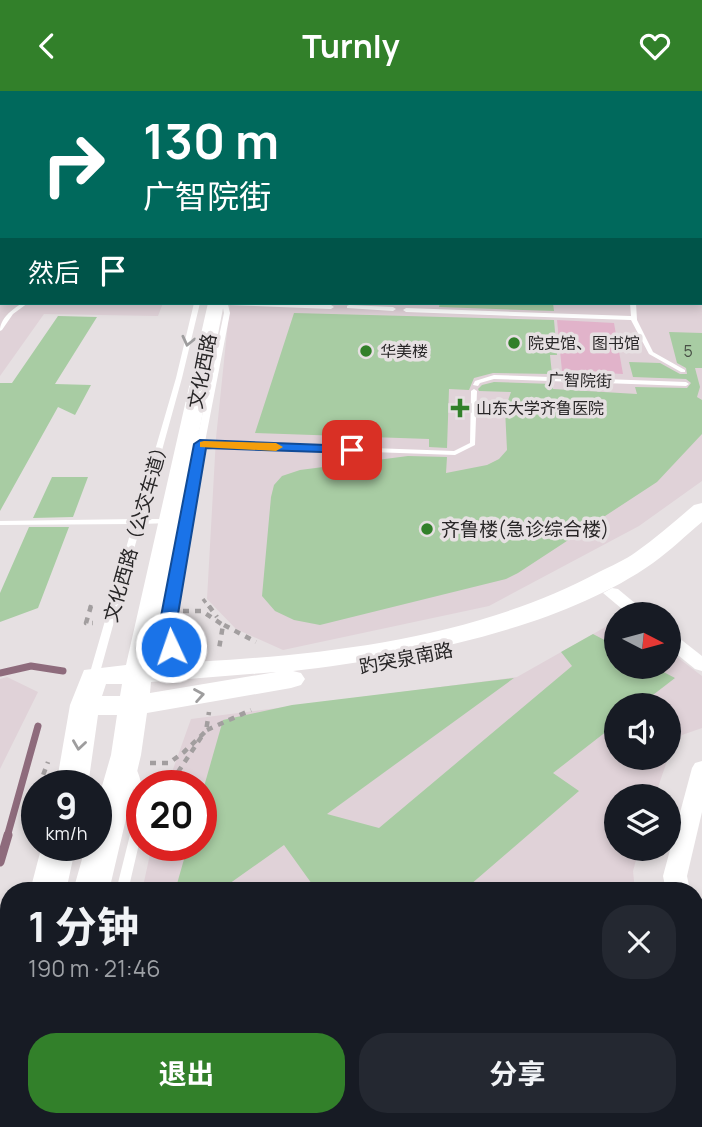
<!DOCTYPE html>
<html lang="zh">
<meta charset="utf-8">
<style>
:root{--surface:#171b24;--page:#242831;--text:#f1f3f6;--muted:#9ea1a6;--accent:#32802a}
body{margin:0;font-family:Manrope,"Noto Sans SC",sans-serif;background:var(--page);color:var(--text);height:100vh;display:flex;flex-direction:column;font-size:26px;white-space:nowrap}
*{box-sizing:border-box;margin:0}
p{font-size:23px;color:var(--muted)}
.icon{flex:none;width:38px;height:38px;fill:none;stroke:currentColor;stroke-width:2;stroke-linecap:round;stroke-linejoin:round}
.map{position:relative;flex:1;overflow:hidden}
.drawer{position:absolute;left:0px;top:791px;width:704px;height:245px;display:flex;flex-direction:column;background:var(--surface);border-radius:28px 28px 0 0;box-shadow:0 4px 10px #0003}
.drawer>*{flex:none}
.guide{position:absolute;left:0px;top:0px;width:704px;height:214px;box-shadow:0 4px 10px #0003;background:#00695c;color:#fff;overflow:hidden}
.needle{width:46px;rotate:96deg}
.fabs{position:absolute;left:604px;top:511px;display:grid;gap:14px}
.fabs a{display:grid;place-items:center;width:77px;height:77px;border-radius:50%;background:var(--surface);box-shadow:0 4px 10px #0003;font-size:35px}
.speed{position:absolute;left:21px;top:679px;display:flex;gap:14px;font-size:35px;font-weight:700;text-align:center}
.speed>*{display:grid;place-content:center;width:91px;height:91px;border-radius:50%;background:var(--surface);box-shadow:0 4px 10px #0003;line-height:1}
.speed small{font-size:18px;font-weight:400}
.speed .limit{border:10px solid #d22;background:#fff;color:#111}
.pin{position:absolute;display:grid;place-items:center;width:60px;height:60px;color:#fff;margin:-30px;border-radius:14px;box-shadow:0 4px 10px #0006}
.me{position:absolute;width:77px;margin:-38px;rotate:357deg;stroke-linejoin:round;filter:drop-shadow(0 0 5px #0008)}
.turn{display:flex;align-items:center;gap:24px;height:147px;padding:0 28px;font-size:32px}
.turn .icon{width:91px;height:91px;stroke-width:2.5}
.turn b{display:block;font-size:49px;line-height:60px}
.then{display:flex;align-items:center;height:66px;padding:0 28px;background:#0003;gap:14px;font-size:26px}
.round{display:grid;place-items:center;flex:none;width:74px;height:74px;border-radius:28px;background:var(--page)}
.overview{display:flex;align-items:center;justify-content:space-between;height:119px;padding:0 28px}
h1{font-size:42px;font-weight:700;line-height:52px}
.action{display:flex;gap:14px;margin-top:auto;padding:14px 28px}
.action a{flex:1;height:80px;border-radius:28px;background:var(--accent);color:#fff;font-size:28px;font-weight:700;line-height:80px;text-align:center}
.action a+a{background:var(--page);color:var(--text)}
header{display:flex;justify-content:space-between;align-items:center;height:91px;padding:0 28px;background:var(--accent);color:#fff;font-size:32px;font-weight:700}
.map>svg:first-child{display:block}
.built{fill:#e0d2d8}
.green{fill:#e1b3ca}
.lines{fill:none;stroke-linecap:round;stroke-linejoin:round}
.stream-far2{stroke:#8e6b7c;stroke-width:2.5}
.stream-far1{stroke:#8e6b7c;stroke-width:7}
.stream{stroke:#8e6b7c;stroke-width:9}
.building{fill:#a8cca3}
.path-far1{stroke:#a29e9f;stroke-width:3.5;stroke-dasharray:4.5 4.5;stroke-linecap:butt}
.path{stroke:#a29e9f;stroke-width:4.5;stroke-dasharray:6 6;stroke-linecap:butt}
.lane{fill:#fff;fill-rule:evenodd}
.street{fill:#fff;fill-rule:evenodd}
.secondary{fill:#fff;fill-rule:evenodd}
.primary{fill:#fff;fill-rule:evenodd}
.highway{fill:#fff;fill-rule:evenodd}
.oneway{stroke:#9e9d9e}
.route{fill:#1a73e8;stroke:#114b97;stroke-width:2}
.slow{fill:#f59e0b}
.poi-dot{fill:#32802a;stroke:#e6e0e2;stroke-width:2.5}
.labels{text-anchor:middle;stroke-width:7;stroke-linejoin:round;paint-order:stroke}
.far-poi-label{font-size:16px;fill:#282627;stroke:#e6e0e2;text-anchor:start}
.number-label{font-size:16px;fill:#485046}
.far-street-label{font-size:16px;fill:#282627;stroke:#e6e0e2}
.street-label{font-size:19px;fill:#282627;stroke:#e6e0e2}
.poi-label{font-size:19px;fill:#282627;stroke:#e6e0e2;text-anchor:start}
</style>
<header><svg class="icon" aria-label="back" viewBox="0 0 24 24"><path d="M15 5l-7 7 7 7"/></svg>Turnly<svg class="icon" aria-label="heart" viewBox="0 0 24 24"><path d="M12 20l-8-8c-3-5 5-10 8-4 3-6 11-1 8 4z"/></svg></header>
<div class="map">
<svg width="702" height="1036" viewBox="0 0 702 1036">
<rect width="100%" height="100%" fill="#e6e0e2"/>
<path class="built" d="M0 26 2 212H163L158 225 44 223 0 285Z
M702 127V390L639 435 489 515 283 559 236 538 207 508 216 347 230 212H702Z
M616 530V576H668L669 560 702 585V637L682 644 669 666 668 614H616V667H668L655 705H616V758H639L633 780 635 800H142L152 754H201V695H167L191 628 517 586Z
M7 586 38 601 0 678V588Z"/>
<path class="green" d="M557 229 614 232 623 283 562 280Z"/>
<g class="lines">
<path class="stream-far2" d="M268 2 272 0"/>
<path class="stream-far1" d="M0 582 31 575 63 580
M7 746 38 635"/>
<path class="stream" d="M0 771 8 744"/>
</g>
<path class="building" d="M440 212H553L554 220 439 216Z
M294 222 554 229 557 264H550L552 283 493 282 474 287 469 299 449 298 447 357 429 356V348L255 342Z
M58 225 97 226 55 293 91 294 75 324 58 316 0 420V292H12Z
M669 241 702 242V277H695L700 296 697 306 702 309V343L657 391 518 482 506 488 320 534 294 529 275 520 262 505 271 406 274 394 282 385 300 379 408 365 447 366 446 382 487 374 499 368 507 359 505 318 511 301 479 300 478 298 482 294 494 291 553 293V298L637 303 635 296 687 297 691 292 686 288 633 286 629 271 660 272 680 283H687L686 277 677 272Z
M52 386H88L73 426 33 427Z
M29 436H69L38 517 0 531V502Z
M593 543 616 555V576H654L675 587 640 614H616V633L553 682 579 700 463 800H317L284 754 219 800H175L188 754H201V706L223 629 292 614 514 587 327 723 379 737 572 575 561 561Z"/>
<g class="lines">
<path class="path-far1" d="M203 508 210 517
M90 517 91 514"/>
<path class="path" d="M91 515 86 532H93
M209 515 217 526
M183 520H202L223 534 219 558
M224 534 256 551
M207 639 251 619
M150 672H169L184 661 206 640 209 621
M178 681 202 645
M39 695 48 671
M34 708 37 700"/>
<path class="lane" d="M0 94H2V96H0Z
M0 132H2V136H0Z
M22 212H28L13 223 2 239 0 240C0 227 12 219 22 212Z
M194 212H200L182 287 143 428H170L174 430 170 432 141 433 99 585 97 587H91L89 585 133 433 0 434V430L135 428 176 287Z
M222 212H262L331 214 334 216 331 218 228 214 230 222 205 351 352 357 356 359 352 361 204 355 191 423 171 541C179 561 190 565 208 572L210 574 205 577C185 570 170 562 163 541L196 353 224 222Z
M630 212H636L637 229 653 261 685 279V281H681L649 263 631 229 406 221 403 219 406 217 631 225Z
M349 214 393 216 396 218 393 220 347 217V215Z
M494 284 686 291 689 293 686 295 494 288 480 292 478 295 473 294 475 290Z
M474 298 477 300 475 354 455 364 372 361 368 359 372 357 454 360 470 352 471 300Z
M132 676 136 677C142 690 142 698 142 712L138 711 137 708 127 680 128 677Z
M142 712V740L128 800H116L137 716 138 713Z
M60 1027H74L72 1036H58Z"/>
<path class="street" d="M611 0H617L618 2H612Z
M612 497 618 498 648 523H628L603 502Z
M668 542 674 543 702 565V580L695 578 668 556Z
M702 670V721L687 785 690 800H666L663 785 692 677 695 672Z
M695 940 702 943V1004L695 1001Z"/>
<path class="secondary" d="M208 212H224L154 573C304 566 464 553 599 481 611 475 625 469 636 461 656 447 675 430 694 414L702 412V431C686 444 670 460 653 472 558 539 407 567 293 580L301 582 305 588 301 594 291 597 147 622 141 664 109 800H73L86 754H96V716L111 664 117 624H98L88 695H56L70 614 84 579 126 574ZM276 581 150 602 151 591ZM106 593H122L120 605H102Z
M42 754H76L66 800H30Z
M9 935V999L0 1003V938Z
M10 1027H52L49 1036H7Z"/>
<path class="primary" d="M0 0 6 1V2H2L0 6Z
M215 0H239L240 2H216Z
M298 0H311L297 2Z"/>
<path class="highway" d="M0 0H169L2 3Z
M183 0H219L182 2Z"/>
</g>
<defs><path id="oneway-chevron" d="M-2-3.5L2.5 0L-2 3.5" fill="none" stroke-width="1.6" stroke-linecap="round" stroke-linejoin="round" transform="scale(1.75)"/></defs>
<g class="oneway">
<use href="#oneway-chevron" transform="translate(188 250) rotate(103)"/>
<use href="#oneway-chevron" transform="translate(199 604) rotate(-10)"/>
<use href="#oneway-chevron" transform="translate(79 654) rotate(98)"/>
</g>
<path class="route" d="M200 349 352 355 359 359 352 362 206 357 175 541 180 556 171 561 163 556 158 541 194 353Z"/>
<path class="slow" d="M204 350 276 352 283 356 276 360 200 356V351Z"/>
<g class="poi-dot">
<circle cx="514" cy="252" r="7"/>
<circle cx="366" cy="260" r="7"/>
<path d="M456.5 306.5h7v7h7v7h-7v7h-7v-7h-7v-7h7z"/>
<circle cx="427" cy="438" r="7"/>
</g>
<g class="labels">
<g class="far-poi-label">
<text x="528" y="258">院史馆、图书馆</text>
<text x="380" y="266">华美楼</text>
<text x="476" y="323">山东大学齐鲁医院</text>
</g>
<g class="number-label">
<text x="688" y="266">5</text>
</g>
<g class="far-street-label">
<text transform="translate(580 289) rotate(2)" y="6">广智院街</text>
</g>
<g class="street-label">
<text transform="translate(202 280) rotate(-79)" y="7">文化西路</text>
<text transform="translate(136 439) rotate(-74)" y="7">文化西路（公交车道）</text>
<text transform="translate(406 567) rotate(-11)" y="7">趵突泉南路</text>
</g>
<g class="poi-label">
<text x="441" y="445">齐鲁楼(急诊综合楼)</text>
</g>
</g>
</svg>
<div class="fabs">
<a><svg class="needle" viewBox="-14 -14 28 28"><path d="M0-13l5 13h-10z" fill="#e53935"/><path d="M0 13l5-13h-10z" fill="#9ea1a6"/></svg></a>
<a><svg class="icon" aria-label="sound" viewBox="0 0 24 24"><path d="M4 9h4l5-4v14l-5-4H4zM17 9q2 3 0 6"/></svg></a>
<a><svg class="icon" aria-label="layers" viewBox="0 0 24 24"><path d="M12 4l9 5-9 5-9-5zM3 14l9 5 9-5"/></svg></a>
</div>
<div class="speed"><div>9<small>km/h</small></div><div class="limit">20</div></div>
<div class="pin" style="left:352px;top:359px;background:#d93025"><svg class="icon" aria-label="arrive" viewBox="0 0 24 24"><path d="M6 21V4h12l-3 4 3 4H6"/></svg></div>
<svg class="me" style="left:171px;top:556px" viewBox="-20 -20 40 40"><circle r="17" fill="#1a73e8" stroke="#fff" stroke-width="3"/><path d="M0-11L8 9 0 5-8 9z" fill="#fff"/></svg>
<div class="guide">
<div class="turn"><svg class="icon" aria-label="right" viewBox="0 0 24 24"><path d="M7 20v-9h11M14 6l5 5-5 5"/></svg><div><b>130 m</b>广智院街</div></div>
<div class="then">然后<svg class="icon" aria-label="arrive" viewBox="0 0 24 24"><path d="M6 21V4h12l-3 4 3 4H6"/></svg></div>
</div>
<section class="drawer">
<div class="overview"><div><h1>1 分钟</h1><p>190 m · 21:46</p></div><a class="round"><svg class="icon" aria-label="close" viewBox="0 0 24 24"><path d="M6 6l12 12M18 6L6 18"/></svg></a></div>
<div class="action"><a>退出</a><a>分享</a></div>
</section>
</div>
